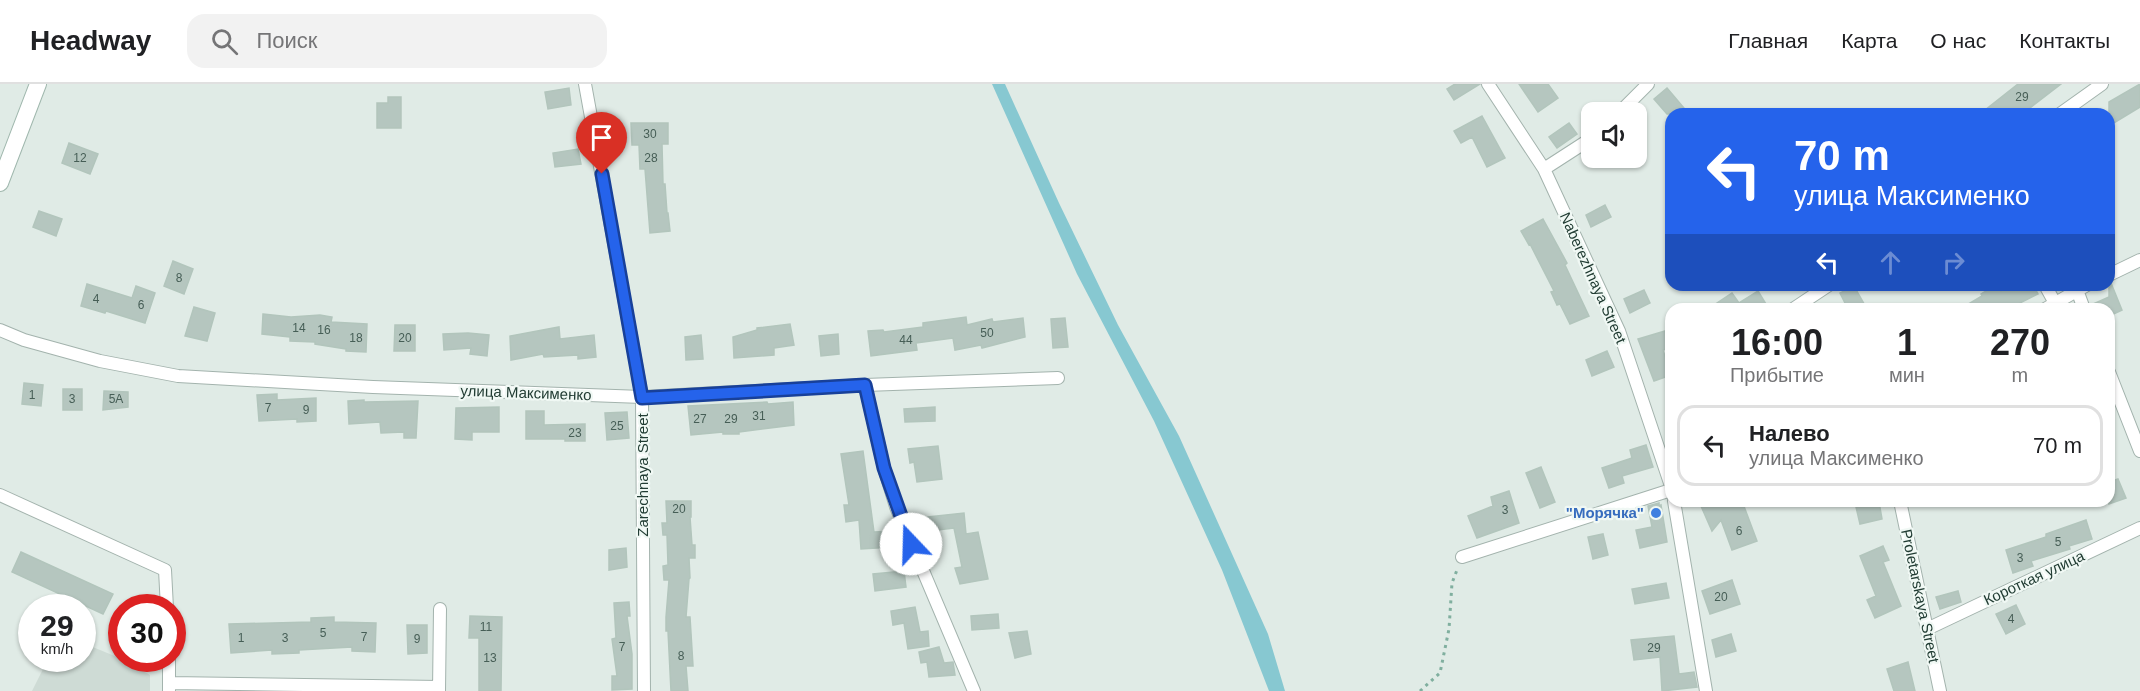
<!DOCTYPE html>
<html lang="ru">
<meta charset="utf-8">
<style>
:root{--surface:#fff;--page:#f2f2f2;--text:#202124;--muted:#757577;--line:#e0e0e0}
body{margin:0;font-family:Arial,sans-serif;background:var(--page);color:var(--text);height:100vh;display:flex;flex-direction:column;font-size:22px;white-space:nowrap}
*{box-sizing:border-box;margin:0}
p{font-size:20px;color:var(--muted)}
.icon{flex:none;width:33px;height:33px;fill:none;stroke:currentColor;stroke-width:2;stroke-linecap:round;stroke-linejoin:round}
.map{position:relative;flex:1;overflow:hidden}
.side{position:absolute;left:1665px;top:219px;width:450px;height:204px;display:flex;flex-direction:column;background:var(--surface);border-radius:18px;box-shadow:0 2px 4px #0004}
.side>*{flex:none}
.hud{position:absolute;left:1665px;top:24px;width:450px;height:183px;border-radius:18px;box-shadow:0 2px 4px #0004;background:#2563eb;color:#fff;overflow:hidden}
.controls{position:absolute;left:1581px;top:18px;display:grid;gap:12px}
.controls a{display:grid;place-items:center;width:66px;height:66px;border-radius:12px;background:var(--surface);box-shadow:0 2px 4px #0004;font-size:30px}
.speed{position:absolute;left:18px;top:510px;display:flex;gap:12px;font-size:30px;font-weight:700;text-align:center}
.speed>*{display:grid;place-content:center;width:78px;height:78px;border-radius:50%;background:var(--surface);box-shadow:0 2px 4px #0004;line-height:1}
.speed small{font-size:15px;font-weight:400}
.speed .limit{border:9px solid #d22;background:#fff;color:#111}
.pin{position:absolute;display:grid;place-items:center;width:51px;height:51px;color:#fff;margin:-62px -26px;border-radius:50% 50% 50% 0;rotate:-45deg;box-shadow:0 0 6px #0007}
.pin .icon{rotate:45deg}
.me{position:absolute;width:66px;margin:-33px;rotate:339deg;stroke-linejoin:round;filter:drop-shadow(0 0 4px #0008)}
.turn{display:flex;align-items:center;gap:21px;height:126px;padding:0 30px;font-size:27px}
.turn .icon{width:78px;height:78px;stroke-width:2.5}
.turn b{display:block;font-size:42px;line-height:51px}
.lanes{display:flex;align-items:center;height:57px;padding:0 30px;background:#0003;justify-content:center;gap:30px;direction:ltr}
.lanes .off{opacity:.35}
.eta{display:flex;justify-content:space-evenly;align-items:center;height:102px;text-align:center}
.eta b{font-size:36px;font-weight:800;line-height:42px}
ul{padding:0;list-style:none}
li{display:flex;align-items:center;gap:18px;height:81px;margin:0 12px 9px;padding:0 18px;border:3px solid var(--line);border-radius:18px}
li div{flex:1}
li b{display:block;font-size:22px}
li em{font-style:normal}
header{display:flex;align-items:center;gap:36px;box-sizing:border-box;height:84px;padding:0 30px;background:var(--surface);border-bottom:2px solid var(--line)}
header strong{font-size:28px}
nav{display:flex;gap:33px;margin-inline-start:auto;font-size:21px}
.search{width:420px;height:54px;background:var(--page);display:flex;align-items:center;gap:15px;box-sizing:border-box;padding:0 21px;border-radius:18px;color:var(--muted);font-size:22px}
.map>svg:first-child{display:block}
.built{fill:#cedbd5}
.water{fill:#87c8d1}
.building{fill:#b5c6bf;stroke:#b2c5bc;stroke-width:1.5}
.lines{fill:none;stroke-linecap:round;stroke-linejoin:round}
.street-casing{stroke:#a3b3ad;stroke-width:14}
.secondary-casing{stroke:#9fb7ad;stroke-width:18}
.path{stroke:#80af9f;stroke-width:3;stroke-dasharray:3 4.5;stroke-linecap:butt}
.street{stroke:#fff;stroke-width:12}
.secondary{stroke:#fff;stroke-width:16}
.route-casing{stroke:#184099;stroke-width:15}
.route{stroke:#2563eb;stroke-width:10}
.shop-dot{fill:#3f7fe0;stroke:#f0f8f4;stroke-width:2}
.labels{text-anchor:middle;stroke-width:4.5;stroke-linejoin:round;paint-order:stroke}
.number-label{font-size:12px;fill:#465e56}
.street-label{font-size:15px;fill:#213c33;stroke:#f0f8f4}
.shop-label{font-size:15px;font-weight:bold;fill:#366cbe;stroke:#f0f8f4;text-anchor:end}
</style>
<header>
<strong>Headway</strong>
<div class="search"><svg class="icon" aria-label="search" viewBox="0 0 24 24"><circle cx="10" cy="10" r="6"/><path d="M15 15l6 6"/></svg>Поиск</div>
<nav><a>Главная</a><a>Карта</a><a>О нас</a><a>Контакты</a></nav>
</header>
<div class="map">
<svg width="2140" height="607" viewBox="0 0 2140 607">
<rect width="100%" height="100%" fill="#e0ebe6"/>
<path class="built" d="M83 559 117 573 150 591V607H32L48 575 82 574Z"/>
<path class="water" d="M992 0H1005L1059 119 1118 241 1179 352 1268 550 1285 607H1269L1222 486 1154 337 1077 190Z"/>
<path class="building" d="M1455 0H1480L1454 16 1447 5Z
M1519 0H1548L1558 14 1538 28Z
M2018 0H2061L2022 30H1980Z
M2140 0V23L2109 42V18Z
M569 4 571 21 548 25 545 8Z
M1667 4 1689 30H1667L1654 15Z
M388 13H401V44H377V19H388Z
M1482 32 1505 74 1487 83 1472 53 1461 59 1454 47Z
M631 39H668V60H662L663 100H665L667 129H668L670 147 650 149 645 85H640L639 61H632Z
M1569 39 1577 50 1557 64 1549 53Z
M69 59 98 70 90 90 62 79Z
M578 65 581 80 555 83 553 69Z
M1605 121 1611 133 1591 143 1586 131Z
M39 127 62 135 56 152 33 143Z
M1543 135 1567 179 1565 181 1589 232 1570 240 1560 220 1557 221 1551 208 1554 207 1530 160 1529 161 1521 147Z
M173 177 193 185 184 210 164 202Z
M2109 199H2111L2122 226 2109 232V225H2092L2091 221 2109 213Z
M87 200 132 214 136 202 155 209 145 239 106 227 105 229 81 222Z
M1996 201 2001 207 2012 201H2033L2038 210 2008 225H1960L1982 212 1981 210Z
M1854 202 1867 225H1848L1840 209Z
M1644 206 1650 219 1630 229 1624 215Z
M1758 207 1769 225H1708L1732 209 1739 219Z
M194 223 215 229 207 257 185 252Z
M263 230 291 233 320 231 332 233 331 238 367 240 366 268 346 267V265L315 260V258L290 257V253L262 250Z
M966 233 967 241 992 235 993 238 1023 234 1025 253 982 264 981 261 955 266 953 254 916 259 917 266 871 272 868 247 883 246 884 248 923 243V239Z
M1065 234 1068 263 1053 264 1051 235Z
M790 240 794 261 774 264V271L734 274 733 253 757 246V244Z
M395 241H415V267H394Z
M559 243 560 255 594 251 596 273 578 275V271L544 273 543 270 511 276 510 252Z
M1665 247 1671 264 1663 266 1671 291 1654 297 1638 255Z
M468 249 489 251 487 272 470 270 471 264 444 266 443 250Z
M838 250 839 270 821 272 819 252Z
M701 251 703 275 686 276 685 253Z
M1607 267 1614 283 1592 292 1586 276Z
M24 299 43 301 41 322 22 320Z
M63 305H82V326H63Z
M104 307 128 308V323L103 326Z
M277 310V316L316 314V337L297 338V335L259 337 257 311Z
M364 316V318L418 317 416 354H404V348L381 349 380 338 349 340 348 317Z
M767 318 768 320 793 318 794 341 739 348V350H723V348L691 351 688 322Z
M499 323V348H472V356L455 355 456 324Z
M935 323V337L905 338 904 325Z
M526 327H544V341L585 340V357H565V355H526Z
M627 328 629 354 607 356 605 329Z
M1646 361 1653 383 1622 392 1624 399 1609 404 1602 384 1632 374 1630 366Z
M938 362 942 395 917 398 914 378 910 379 908 365Z
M863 367 874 448 892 447 893 463 861 465 859 436 846 438 844 421H849L841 370Z
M1541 383 1555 418 1540 424 1526 389Z
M2118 395 2126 414 2109 420V398Z
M1509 407 1519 439 1477 454 1468 432 1493 422 1491 413Z
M666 417H691V433H690L692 461H695V474H689L690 494 689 495 686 533H690L693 582H686L688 607H671L668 547H666V533L669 496H664L663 482 668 481 667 451H663L662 439H667Z
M1715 417H1742L1757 457 1732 466 1721 436 1712 447 1701 422Z
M1879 418 1882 435 1860 440 1856 423Z
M1659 419V422L1661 421 1667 458 1640 464 1636 446 1652 443 1648 422Z
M964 429 966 450 978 448 988 495 960 500 955 484 962 483 954 444 930 447 928 433Z
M2086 436 2092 455 2069 462 2070 465 2031 477 2033 482 2013 489 2006 466 2046 453V450Z
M1603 450 1608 471 1593 475 1588 453Z
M1883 462 1889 476 1883 478 1901 522 1875 534 1867 516 1876 512 1860 472Z
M626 464 627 483 609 486V466Z
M21 468 113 510 103 530 12 488Z
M904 487 906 503 875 507 873 490Z
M1732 496 1740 520 1710 530 1702 507Z
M1666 499 1669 514 1635 520 1632 505Z
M1958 507 1961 518 1940 525 1936 513Z
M629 518 630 532H627L632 570V605L612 606V592H617L612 555 616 554 614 519Z
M2016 521 2025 540 2006 550 1996 530Z
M915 523 920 548 928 547 929 562 908 565 904 539 893 541 891 527Z
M998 530 999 544 972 546 971 532Z
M470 532 502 533 501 607H479V554H469Z
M334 533V538L376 539 375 568 352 567V563L299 566V569L272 570V566L231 569 229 540 311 538V534Z
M407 541H427V569L408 570Z
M1027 547 1031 570 1015 574 1009 549Z
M1731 550 1736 567 1716 573 1712 556Z
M1674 552 1679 590 1694 588 1697 603 1662 607 1660 573 1634 576 1631 556Z
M939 563 944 579 953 578 955 591 929 593 927 578 921 579 919 568Z
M1908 578 1915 607H1894L1887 585Z"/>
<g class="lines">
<defs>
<path id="street" d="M585 0 642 313 644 607
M1488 0 1544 85 1619 247 1671 402
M1620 28 1648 0
M2060 30 2102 0
M1544 85 1592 54
M2109 191 2140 176
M2045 201 2055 219
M2077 206 2084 225
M1793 225 1829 201
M2045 225 2087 201
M0 246 24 256 100 277 178 292 373 303 642 313 865 301 1058 294
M2109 288 2140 367
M865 301 884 384 896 423 974 607
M0 411 165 486 167 524
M1674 417 1706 607
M1900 417 1940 607
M1462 473 1671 406
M1927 545 2140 444
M169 574V606
M170 599 439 603
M439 607 440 525"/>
<path id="secondary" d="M0 99 38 0"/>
</defs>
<use href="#street" class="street-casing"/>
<use href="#secondary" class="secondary-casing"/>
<path class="path" d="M1420 607 1440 589 1449 545 1452 499 1457 486"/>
<use href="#street" class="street"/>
<use href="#secondary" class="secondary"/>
</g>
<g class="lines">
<defs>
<path id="route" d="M602 90 642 314 865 301 884 384 911 460"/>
</defs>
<use href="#route" class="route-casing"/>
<use href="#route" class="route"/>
</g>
<circle class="shop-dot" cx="1656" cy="429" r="6"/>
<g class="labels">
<g class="number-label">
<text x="2022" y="17">29</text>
<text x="650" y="54">30</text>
<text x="80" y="78">12</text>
<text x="651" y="78">28</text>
<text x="179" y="198">8</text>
<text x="96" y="219">4</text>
<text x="141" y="225">6</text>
<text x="299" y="248">14</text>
<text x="324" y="250">16</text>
<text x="987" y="253">50</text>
<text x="356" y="258">18</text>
<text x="405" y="258">20</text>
<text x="906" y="260">44</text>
<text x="32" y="315">1</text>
<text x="72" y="319">3</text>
<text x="116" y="319">5А</text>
<text x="268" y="328">7</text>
<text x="306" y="330">9</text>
<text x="759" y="336">31</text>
<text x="700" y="339">27</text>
<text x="731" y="339">29</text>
<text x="617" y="346">25</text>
<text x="575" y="353">23</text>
<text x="679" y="429">20</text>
<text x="1505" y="430">3</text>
<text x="1739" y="451">6</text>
<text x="2058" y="462">5</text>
<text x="2020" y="478">3</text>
<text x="1721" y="517">20</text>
<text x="2011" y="539">4</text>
<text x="486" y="547">11</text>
<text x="323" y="553">5</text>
<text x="364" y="557">7</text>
<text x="241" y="558">1</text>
<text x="285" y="558">3</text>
<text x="417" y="559">9</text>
<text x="622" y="567">7</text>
<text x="1654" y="568">29</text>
<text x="681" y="576">8</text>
<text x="490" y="578">13</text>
</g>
<g class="street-label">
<text transform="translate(1593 194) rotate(66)" y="5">Naberezhnaya Street</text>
<text transform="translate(526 309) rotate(2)" y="5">улица Максименко</text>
<text transform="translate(643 391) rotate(-90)" y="5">Zarechnaya Street</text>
<text transform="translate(2034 494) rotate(-25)" y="5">Короткая улица</text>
<text transform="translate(1920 512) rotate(78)" y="5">Proletarskaya Street</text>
</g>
<g class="shop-label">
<text x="1644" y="434">"Морячка"</text>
</g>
</g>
</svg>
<div class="controls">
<a><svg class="icon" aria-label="sound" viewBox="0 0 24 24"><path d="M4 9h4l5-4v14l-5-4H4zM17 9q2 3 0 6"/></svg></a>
</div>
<div class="speed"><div>29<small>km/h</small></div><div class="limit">30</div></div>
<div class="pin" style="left:602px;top:90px;background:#d93025"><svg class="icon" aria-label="arrive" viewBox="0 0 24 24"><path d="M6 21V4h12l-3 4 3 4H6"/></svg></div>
<svg class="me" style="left:911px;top:460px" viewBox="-20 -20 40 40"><circle r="19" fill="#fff"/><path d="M0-13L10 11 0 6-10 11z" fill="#2563eb"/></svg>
<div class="hud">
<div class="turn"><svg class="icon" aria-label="left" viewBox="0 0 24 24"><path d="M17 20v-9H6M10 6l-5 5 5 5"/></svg><div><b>70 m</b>улица Максименко</div></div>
<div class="lanes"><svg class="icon" aria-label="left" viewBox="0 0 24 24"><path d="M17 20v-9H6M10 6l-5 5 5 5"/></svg><svg class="icon off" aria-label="ahead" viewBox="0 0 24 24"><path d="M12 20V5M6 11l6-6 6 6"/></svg><svg class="icon off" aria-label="right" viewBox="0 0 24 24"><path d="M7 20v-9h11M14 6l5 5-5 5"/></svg></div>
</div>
<section class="side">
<div class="eta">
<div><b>16:00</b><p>Прибытие</p></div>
<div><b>1</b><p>мин</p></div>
<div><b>270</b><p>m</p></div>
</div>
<ul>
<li><svg class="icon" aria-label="left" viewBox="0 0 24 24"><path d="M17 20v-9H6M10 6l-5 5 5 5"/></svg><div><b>Налево</b><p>улица Максименко</p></div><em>70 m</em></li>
</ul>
</section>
</div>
